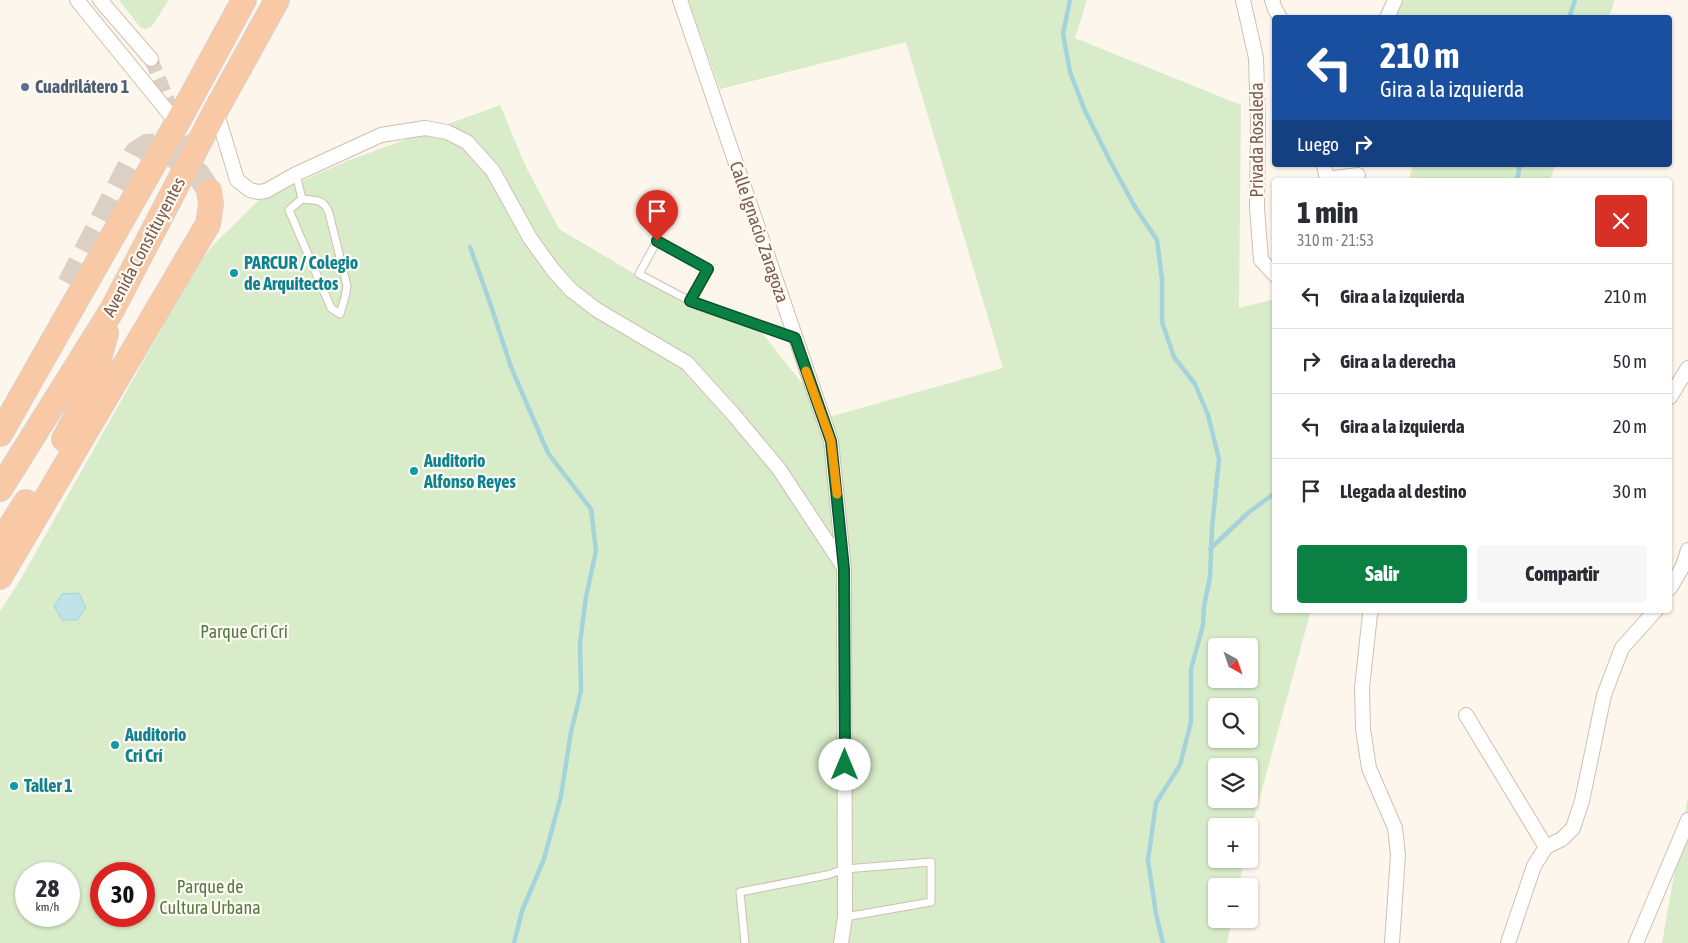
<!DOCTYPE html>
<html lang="es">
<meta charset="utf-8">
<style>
:root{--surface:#fff;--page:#f7f7f7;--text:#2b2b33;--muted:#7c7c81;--line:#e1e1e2;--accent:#0b8043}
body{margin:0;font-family:"Asap Condensed",sans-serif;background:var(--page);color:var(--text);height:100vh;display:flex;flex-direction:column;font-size:19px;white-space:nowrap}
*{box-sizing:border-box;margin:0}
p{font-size:16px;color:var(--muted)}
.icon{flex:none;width:28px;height:28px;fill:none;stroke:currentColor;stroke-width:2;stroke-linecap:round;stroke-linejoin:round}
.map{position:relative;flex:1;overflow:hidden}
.side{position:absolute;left:1272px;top:178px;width:400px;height:435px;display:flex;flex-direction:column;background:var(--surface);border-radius:5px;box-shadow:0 1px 4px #0004}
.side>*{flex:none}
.top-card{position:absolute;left:1272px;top:15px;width:400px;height:152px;border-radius:5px;box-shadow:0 1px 4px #0004;background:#1a4fa0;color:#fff;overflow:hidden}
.needle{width:32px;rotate:140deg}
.fabs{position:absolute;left:1208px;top:638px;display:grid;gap:10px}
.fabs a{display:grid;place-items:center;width:50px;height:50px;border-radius:5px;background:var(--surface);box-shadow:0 1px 4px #0004;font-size:25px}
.speed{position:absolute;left:15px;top:862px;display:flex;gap:10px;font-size:25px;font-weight:700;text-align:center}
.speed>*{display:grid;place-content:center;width:65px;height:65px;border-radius:50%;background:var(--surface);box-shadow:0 1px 4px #0004;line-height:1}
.speed small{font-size:12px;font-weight:400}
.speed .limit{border:8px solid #d22;background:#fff;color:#111}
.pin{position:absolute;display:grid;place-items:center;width:42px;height:42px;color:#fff;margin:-51px -21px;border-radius:50% 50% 50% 0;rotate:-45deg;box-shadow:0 0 5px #0007}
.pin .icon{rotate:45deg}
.me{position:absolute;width:55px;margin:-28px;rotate:0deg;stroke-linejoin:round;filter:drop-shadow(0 0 4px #0008)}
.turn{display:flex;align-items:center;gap:18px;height:105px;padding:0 25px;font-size:22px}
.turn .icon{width:65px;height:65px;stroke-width:2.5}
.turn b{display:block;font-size:35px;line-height:42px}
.then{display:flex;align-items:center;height:48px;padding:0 25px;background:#0003;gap:10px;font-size:19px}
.round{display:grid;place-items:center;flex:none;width:52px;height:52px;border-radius:5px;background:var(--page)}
.summary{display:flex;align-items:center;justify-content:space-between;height:85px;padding:0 25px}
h1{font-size:30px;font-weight:800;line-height:38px}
.primary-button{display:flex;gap:10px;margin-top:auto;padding:10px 25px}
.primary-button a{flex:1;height:58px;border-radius:5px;background:var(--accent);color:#fff;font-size:20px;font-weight:800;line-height:58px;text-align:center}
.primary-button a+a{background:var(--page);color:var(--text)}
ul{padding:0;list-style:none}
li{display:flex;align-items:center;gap:15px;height:65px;padding:0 25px;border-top:1px solid var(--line)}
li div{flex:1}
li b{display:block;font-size:19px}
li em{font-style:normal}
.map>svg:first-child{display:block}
.green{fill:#d8ecc9;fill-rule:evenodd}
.water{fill:#bfe3e8;stroke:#a5d3da}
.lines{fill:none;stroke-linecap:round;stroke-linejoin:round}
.stream{stroke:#a5d3da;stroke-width:4.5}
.minor-tunnel{stroke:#dcd0c4;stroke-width:14;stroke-dasharray:14 7;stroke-linecap:butt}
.trunk-tunnel{stroke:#dcd0c4;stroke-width:24;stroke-dasharray:24 12;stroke-linecap:butt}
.service-casing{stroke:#d1beb0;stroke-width:9}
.minor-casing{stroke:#d1beb0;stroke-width:16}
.trunk-casing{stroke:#dad1cd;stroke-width:26}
.service{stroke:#fff;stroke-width:7}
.minor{stroke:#fff;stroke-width:14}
.trunk{stroke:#f9c8a4;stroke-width:24}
.route-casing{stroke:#07532c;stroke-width:12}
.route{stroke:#0b8043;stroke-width:9}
.slow{stroke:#f59e0b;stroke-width:9}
.service-dot{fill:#5c6f8a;stroke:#fffaf3;stroke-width:2}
.culture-dot{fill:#0f9aa8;stroke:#fffaf3;stroke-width:2}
.labels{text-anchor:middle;stroke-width:4.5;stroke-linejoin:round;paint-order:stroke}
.service-label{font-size:18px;font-weight:bold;fill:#4e5e75;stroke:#fffaf3;text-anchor:start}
.street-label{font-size:18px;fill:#7a5c4d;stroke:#fffaf3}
.culture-label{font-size:18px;font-weight:bold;fill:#0d838f;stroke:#fffaf3;text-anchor:start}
.park-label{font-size:18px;fill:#537a41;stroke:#fffaf3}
</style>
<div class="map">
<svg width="1688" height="943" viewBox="0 0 1688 943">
<rect width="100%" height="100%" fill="#fdf6ec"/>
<path class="green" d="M119 0H169L152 26 145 29 140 27Z
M688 0H1087L1075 38 1241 105 1239 308 1275 299V610H1311L1249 837V826H1216V859H1244L1239 886H1216V919H1232L1227 943H0V611L19 582 197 266 212 246 259 200 347 161 500 105 526 167 559 229 682 302 762 333 829 417 1003 368 906 42 720 89ZM1216 646H1249V679H1216ZM1216 706H1249V739H1216ZM1216 766H1249V799H1216ZM26 874H69V916H26ZM101 874H144V916H101Z
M1403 0H1615L1609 17H1396Z
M1413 165H1555L1550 180H1409Z
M1688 796V943H1662Z"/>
<path class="water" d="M79 593 86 608 77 620H62L54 606 62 594Z"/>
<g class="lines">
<path class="stream" d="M1070 0 1063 34 1070 72 1085 111 1109 159 1135 207 1157 240 1162 279V322L1174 357 1195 384 1208 415 1219 459 1212 528 1210 577 1204 606 1203 625 1191 669V722L1180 765 1156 803 1148 860 1156 914 1163 943
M1569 18 1575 0
M1517 180 1520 165
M470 247 489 300 511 367 548 453 591 509 596 551 586 597 580 643 581 691 571 732 561 796 544 859 522 911 514 943
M1210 549 1249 512 1275 493"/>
<path class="minor-tunnel" d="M151 59 198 174"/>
<path class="trunk-tunnel" d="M69 284 136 153 147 146 159 145 198 174 209 191"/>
<defs>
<path id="service" d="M296 174 302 199
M302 199C316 201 323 198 329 213L347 286 345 297 340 314 331 308 289 210Z
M690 301 708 269 657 241 639 274 690 301 794 338
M745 943 740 892 827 875 845 869 931 862V902L845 917"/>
<path id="minor" d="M77 0 177 123
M100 0 151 59
M680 0 831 441 844 569 845 917 841 943
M1243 0 1256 58 1258 123 1257 208 1261 260 1275 275
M1272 0 1275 9 1280 18
M1387 18 1395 0
M216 110 237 180 250 190 258 192 266 191 296 174 381 135 425 128 447 132 467 142 493 171 530 238 553 270 571 290 597 310 687 363 733 414 779 469 843 566
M1324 165 1327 179 1358 175
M1670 397 1688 368
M1670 588 1683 566 1688 550
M1372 610 1370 614 1362 688 1363 729 1369 768 1395 828 1398 855 1392 943
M1466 715 1546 847
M1508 943 1534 866 1546 847 1562 839 1573 828 1582 801 1604 695 1622 648 1656 610
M1636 943 1688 820"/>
<path id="trunk" d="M0 434 177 123 244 0
M64 439 76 417 96 370 106 333
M0 489 112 310 216 110 277 0
M0 543 26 502
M0 577 208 224 211 204 209 191"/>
</defs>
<use href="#service" class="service-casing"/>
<use href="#minor" class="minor-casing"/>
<use href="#trunk" class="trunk-casing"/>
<use href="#service" class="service"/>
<use href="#minor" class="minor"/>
<use href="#trunk" class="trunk"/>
</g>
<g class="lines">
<defs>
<path id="route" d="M657 241 708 269 690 301 795 338 831 441 844 569 845 765"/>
</defs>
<use href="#route" class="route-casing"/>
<use href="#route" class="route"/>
<path class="slow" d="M806 371 831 441 837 494"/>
</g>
<circle class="service-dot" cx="25" cy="87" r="5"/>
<g class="culture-dot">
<circle cx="234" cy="273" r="5"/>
<circle cx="414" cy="471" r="5"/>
<circle cx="115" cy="745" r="5"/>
<circle cx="14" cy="786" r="5"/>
</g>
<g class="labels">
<g class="service-label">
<text x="35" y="93">Cuadrilátero 1</text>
</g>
<g class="street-label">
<text transform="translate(1257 140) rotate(-90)" y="6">Privada Rosaleda</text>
<text transform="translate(759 232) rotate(71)" y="6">Calle Ignacio Zaragoza</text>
<text transform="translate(144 247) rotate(-62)" y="6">Avenida Constituyentes</text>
</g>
<g class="culture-label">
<text x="244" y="269">PARCUR / Colegio<tspan x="244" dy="21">de Arquitectos</tspan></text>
<text x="424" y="467">Auditorio<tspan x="424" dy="21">Alfonso Reyes</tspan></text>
<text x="125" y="741">Auditorio<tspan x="125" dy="21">Cri Crí</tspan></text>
<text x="24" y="792">Taller 1</text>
</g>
<g class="park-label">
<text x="244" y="638">Parque Cri Crí</text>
<text x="210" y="893">Parque de<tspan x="210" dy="21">Cultura Urbana</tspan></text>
</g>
</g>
</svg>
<div class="fabs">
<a><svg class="needle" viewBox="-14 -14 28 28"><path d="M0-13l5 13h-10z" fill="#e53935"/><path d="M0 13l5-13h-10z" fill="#7c7c81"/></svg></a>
<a><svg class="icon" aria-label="search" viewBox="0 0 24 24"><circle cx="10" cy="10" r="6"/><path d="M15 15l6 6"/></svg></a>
<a><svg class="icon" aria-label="layers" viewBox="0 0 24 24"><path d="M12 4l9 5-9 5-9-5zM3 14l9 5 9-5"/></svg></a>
<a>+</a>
<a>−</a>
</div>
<div class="speed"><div>28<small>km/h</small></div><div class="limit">30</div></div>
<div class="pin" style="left:657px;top:241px;background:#d93025"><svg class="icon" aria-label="arrive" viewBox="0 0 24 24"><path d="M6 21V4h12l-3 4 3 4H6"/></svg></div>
<svg class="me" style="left:845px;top:765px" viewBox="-20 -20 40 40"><circle r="19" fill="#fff"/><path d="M0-13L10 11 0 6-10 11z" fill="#0b8043"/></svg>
<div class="top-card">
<div class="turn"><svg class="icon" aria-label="left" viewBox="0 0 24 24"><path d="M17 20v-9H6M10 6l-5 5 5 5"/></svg><div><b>210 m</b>Gira a la izquierda</div></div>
<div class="then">Luego<svg class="icon" aria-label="right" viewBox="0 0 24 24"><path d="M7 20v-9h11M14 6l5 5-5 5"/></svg></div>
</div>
<section class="side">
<div class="summary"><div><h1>1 min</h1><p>310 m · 21:53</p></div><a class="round" style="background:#d93025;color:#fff"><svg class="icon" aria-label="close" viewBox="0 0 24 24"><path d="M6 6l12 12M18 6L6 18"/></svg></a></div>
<ul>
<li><svg class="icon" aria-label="left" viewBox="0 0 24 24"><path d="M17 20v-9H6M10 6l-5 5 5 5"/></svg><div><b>Gira a la izquierda</b></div><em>210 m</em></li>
<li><svg class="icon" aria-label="right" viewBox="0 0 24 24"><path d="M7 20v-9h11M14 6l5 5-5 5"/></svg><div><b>Gira a la derecha</b></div><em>50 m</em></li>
<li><svg class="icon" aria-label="left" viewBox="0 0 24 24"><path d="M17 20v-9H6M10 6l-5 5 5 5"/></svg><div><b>Gira a la izquierda</b></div><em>20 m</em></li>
<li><svg class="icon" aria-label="arrive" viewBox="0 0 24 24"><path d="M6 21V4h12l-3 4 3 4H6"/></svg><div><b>Llegada al destino</b></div><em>30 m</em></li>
</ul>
<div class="primary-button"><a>Salir</a><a>Compartir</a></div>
</section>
</div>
